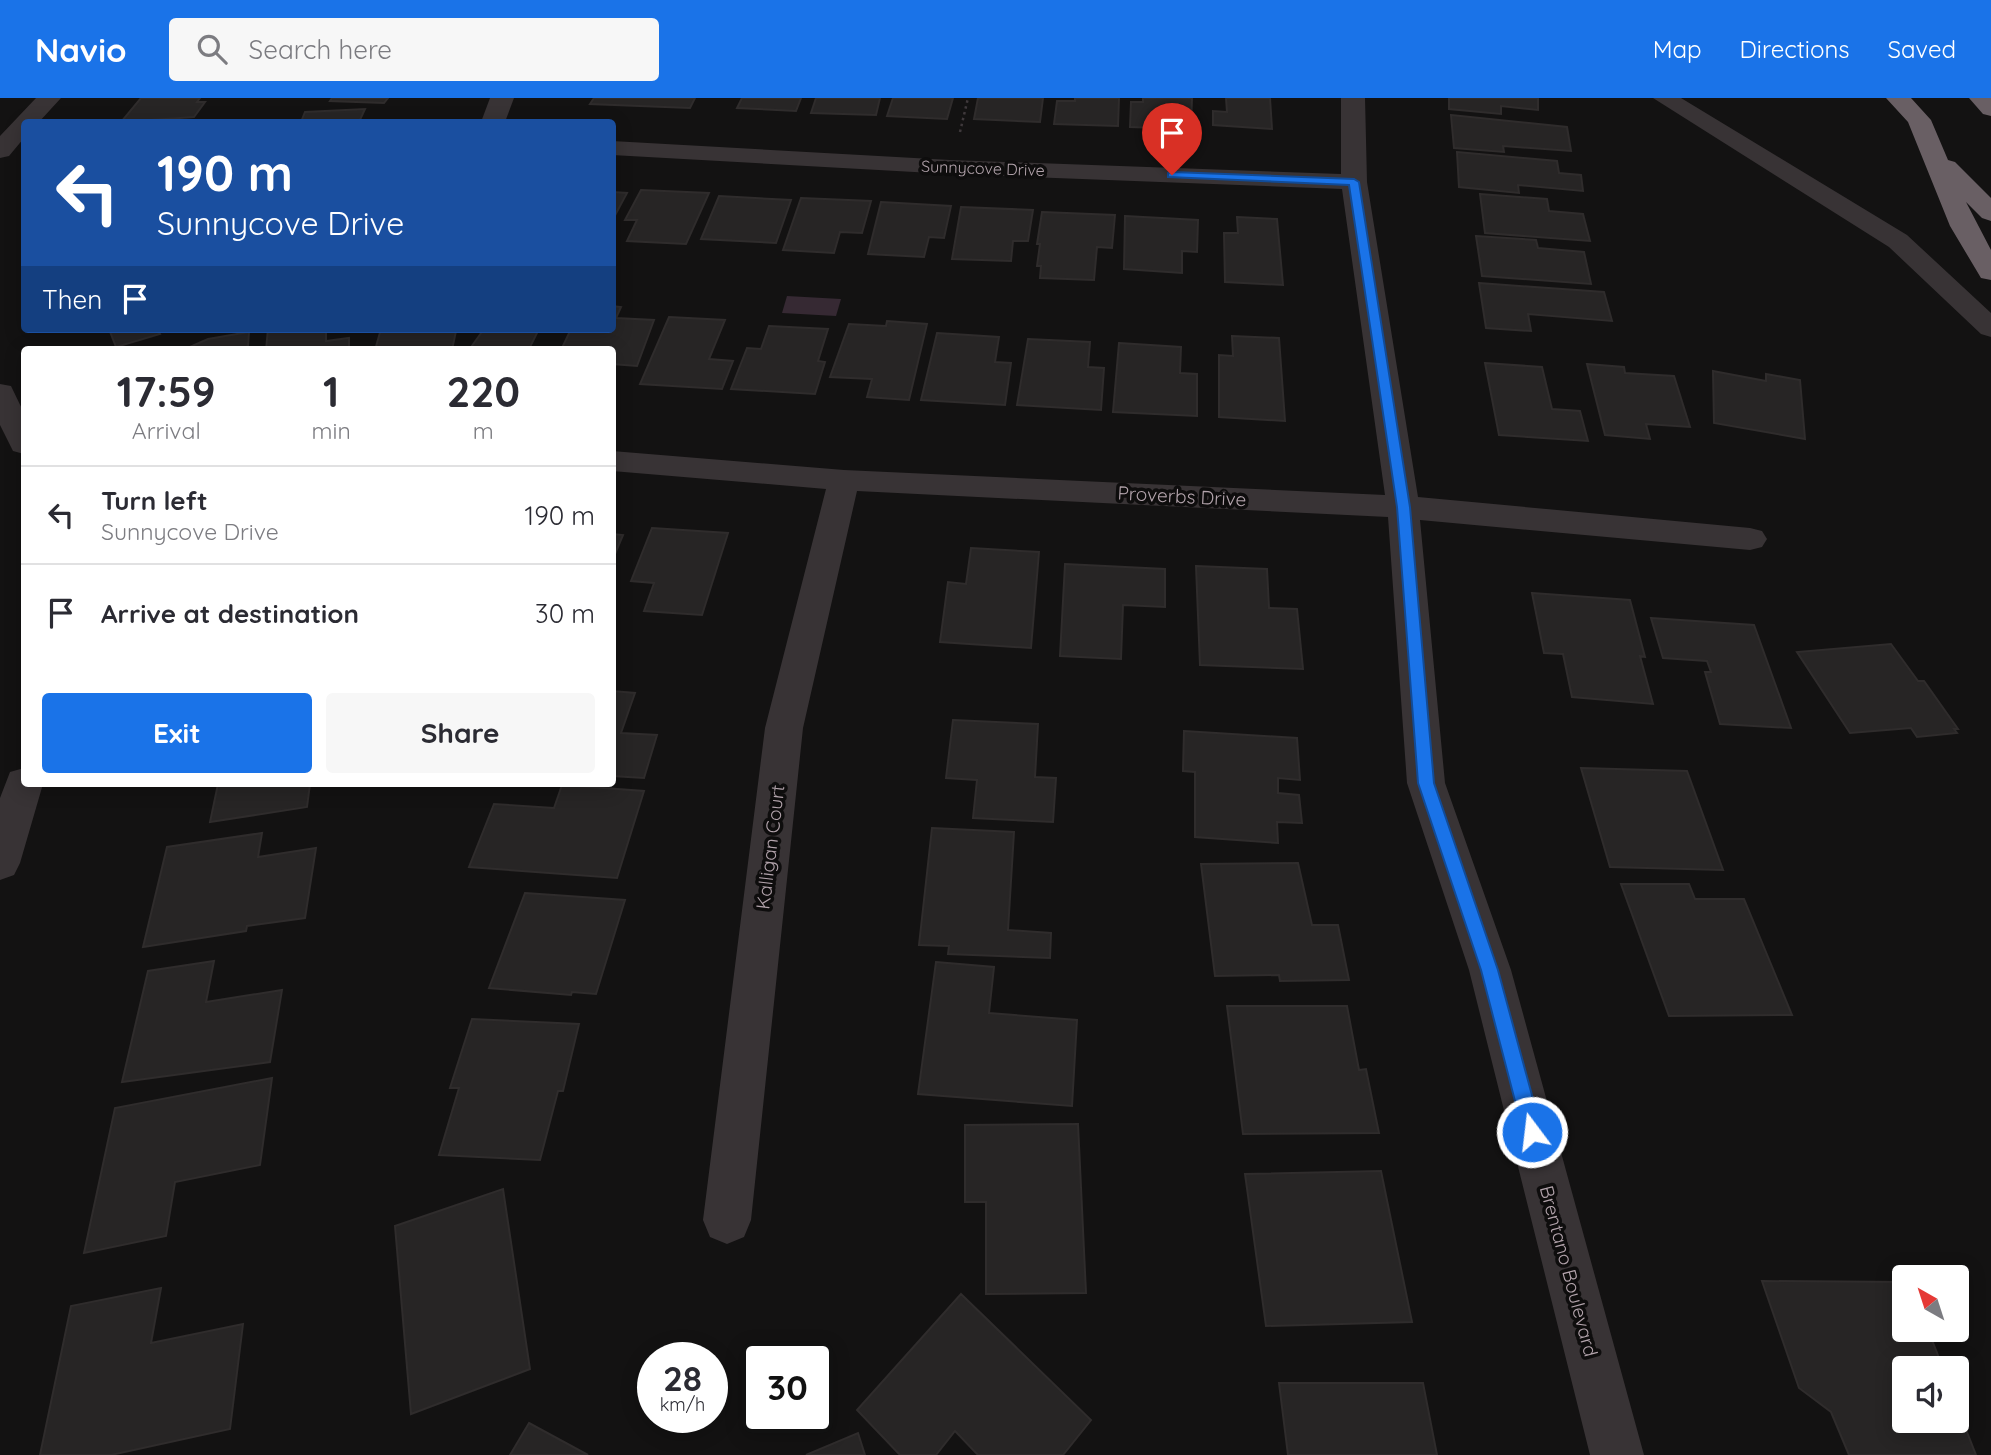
<!DOCTYPE html>
<style>
:root{--surface:#fff;--page:#f7f7f7;--text:#2b2b33;--muted:#7c7c81;--line:#e1e1e2;--accent:#1a73e8}
body{margin:0;font-family:Quicksand,sans-serif;background:var(--page);color:var(--text);height:100vh;display:flex;flex-direction:column;font-size:26px;white-space:nowrap}
*{box-sizing:border-box;margin:0}
p{font-size:23px;color:var(--muted)}
.icon{flex:none;width:38px;height:38px;fill:none;stroke:currentColor;stroke-width:2;stroke-linecap:round;stroke-linejoin:round}
.map{position:relative;flex:1;overflow:hidden}
.panel{position:absolute;left:21px;top:248px;width:595px;height:441px;display:flex;flex-direction:column;background:var(--surface);border-radius:7px;box-shadow:0 4px 18px #0003}
.panel>*{flex:none}
.top-card{position:absolute;left:21px;top:21px;width:595px;height:214px;border-radius:7px;box-shadow:0 4px 18px #0003;background:#1a4fa0;color:#fff;overflow:hidden}
.needle{width:46px;rotate:321deg}
.tools{position:absolute;left:1892px;top:1167px;display:grid;gap:14px}
.tools a{display:grid;place-items:center;width:77px;height:77px;border-radius:7px;background:var(--surface);box-shadow:0 4px 18px #0003;font-size:35px}
.speed{position:absolute;left:637px;top:1244px;display:flex;gap:14px;font-size:35px;font-weight:700;text-align:center}
.speed>*{display:grid;place-content:center;width:91px;height:91px;border-radius:50%;background:var(--surface);box-shadow:0 4px 18px #0003;line-height:1}
.speed small{font-size:18px;font-weight:400}
.speed .limit{border:4px solid #111;border-radius:10px;background:#fff;color:#111}
.pin{position:absolute;display:grid;place-items:center;width:60px;height:60px;color:#fff;margin:-72px -30px;border-radius:50% 50% 50% 0;rotate:-45deg;box-shadow:0 0 7px #0007}
.pin .icon{rotate:45deg}
.me{position:absolute;width:77px;margin:-38px;rotate:345deg;stroke-linejoin:round;filter:drop-shadow(0 0 5px #0008)}
.turn{display:flex;align-items:center;gap:24px;height:147px;padding:0 21px;font-size:32px}
.turn .icon{width:91px;height:91px;stroke-width:2.5}
.turn b{display:block;font-size:49px;line-height:60px}
.then{display:flex;align-items:center;height:66px;padding:0 21px;background:#0003;gap:14px;font-size:26px}
.eta{display:flex;justify-content:space-evenly;align-items:center;height:119px;text-align:center}
.eta b{font-size:42px;font-weight:800;line-height:49px}
.primary-button{display:flex;gap:14px;margin-top:auto;padding:14px 21px}
.primary-button a{flex:1;height:80px;border-radius:7px;background:var(--accent);color:#fff;font-size:28px;font-weight:800;line-height:80px;text-align:center}
.primary-button a+a{background:var(--page);color:var(--text)}
ul{padding:0;list-style:none}
li{display:flex;align-items:center;gap:21px;height:98px;padding:0 21px;border-top:2px solid var(--line)}
li div{flex:1}
li b{display:block;font-size:26px}
li em{font-style:normal}
header{display:flex;align-items:center;gap:42px;box-sizing:border-box;height:98px;padding:0 35px;background:var(--accent);color:#fff}
header strong{font-size:33px}
nav{display:flex;gap:38px;margin-inline-start:auto;font-size:24px}
.search{width:490px;height:63px;background:var(--page);display:flex;align-items:center;gap:18px;box-sizing:border-box;padding:0 24px;border-radius:7px;color:var(--muted);font-size:26px}
.map>svg:first-child{display:block}
.water{fill:#362933}
.building{fill:#272525;stroke:#2f2c2c;stroke-width:2}
.lines{fill:none;stroke-linecap:round;stroke-linejoin:round}
.path{stroke:#3f393c;stroke-width:2.5;stroke-dasharray:2.5 3.5;stroke-linecap:butt}
.minor{fill:#383335;fill-rule:evenodd}
.highway{fill:#695f64;fill-rule:evenodd}
.route{fill:#1a73e8;stroke:#114b97;stroke-width:2}
.labels{text-anchor:middle;stroke-width:7;stroke-linejoin:round;paint-order:stroke}
.far-street-label{font-size:16px;fill:#b3a4ac;stroke:#0e0d0d}
.street-label{font-size:19px;fill:#b3a4ac;stroke:#0e0d0d}
</style>
<header>
<strong>Navio</strong>
<div class="search"><svg class="icon" aria-label="search" viewBox="0 0 24 24"><circle cx="10" cy="10" r="6"/><path d="M15 15l6 6"/></svg>Search here</div>
<nav><a>Map</a><a>Directions</a><a>Saved</a></nav>
</header>
<div class="map">
<svg width="1991" height="1357" viewBox="0 0 1991 1357">
<rect width="100%" height="100%" fill="#131212"/>
<path class="water" d="M787 198 841 201 836 218 782 215Z"/>
<path class="building" d="M141 0H200L197 4H205L194 19 121 24Z
M332 0H388L384 5 330 3Z
M594 0H695L690 10 590 6Z
M742 0H801L796 13 737 10Z
M816 0H880L876 17 811 15Z
M893 0H953L947 21 887 18Z
M978 0H1043L1040 24 974 21Z
M1075 0H1119L1118 28 1054 26 1057 3H1075Z
M1143 0H1192L1191 31 1130 29 1131 4H1143Z
M1226 0H1270L1272 31 1213 27V13L1227 14Z
M1449 0H1538V12L1501 8V16L1449 11Z
M365 11 359 24H301L305 14Z
M1451 17 1567 29 1571 53 1503 48 1504 54 1454 50Z
M1457 54 1557 63 1559 75 1581 77 1583 93 1518 87 1519 95 1459 89Z
M641 92 709 95 686 146 627 143 637 122H625Z
M612 94 627 95 612 123Z
M1480 96 1547 101 1549 113 1583 116 1590 143 1485 135Z
M719 98 791 102 776 145 701 141Z
M801 100 871 103 862 135 840 134 834 155 783 152Z
M881 104 951 108 944 140 929 139 924 159 868 156Z
M961 109 1033 112 1028 143H1013L1011 163 952 161Z
M1042 114 1115 117 1112 150 1097 149 1094 182 1040 180 1041 168H1037L1040 146H1037Z
M1125 118 1198 122 1197 154 1182 153V175L1124 171Z
M1237 119 1277 121 1283 187 1225 184 1224 135H1238Z
M1476 138 1536 142 1538 150 1584 154 1591 186 1482 178Z
M1479 185 1604 194 1612 223 1528 216 1531 233 1486 230Z
M612 208 621 209 616 220 654 222 637 268 612 266V252H561L571 231H612Z
M669 219 725 222 709 261 733 263 722 291 640 286Z
M887 223 927 226 909 302 867 299 872 281 830 279 849 226 886 228Z
M769 228 828 231 818 263 825 264 815 296 731 291 747 250 761 251Z
M109 231H164L158 233 160 236 116 249Z
M268 231H326V243L349 240V252H266Z
M381 231H441L440 234 456 233 452 252H375Z
M484 231H539L529 251 551 252H469Z
M249 234 248 248 237 252H183L208 241Z
M937 235 999 239 995 264 1011 265 1005 307 921 302Z
M1232 238 1279 240 1285 323 1219 319V257L1233 258Z
M1028 241 1090 244 1088 269 1104 270 1101 312 1017 307Z
M1119 245 1181 249 1180 275 1197 276V318L1113 314Z
M1485 265 1542 269 1552 311 1580 313 1588 343 1499 337Z
M1587 266 1624 269 1625 275 1674 278 1690 329 1646 326 1650 341 1605 337Z
M1713 273 1766 283V276L1800 282 1805 341 1714 325Z
M652 430 728 435 702 517 644 513 654 485 631 483Z
M612 436 623 437 612 463Z
M971 450 1039 454 1031 550 940 544 948 484 966 486Z
M1065 466 1165 471V509L1123 507 1121 561 1060 558Z
M1196 468 1267 471 1269 510 1297 511 1303 571 1200 567Z
M1532 495 1630 502 1645 559 1640 558 1653 606 1572 599 1563 556 1544 555Z
M1651 520 1754 527 1791 630 1720 626 1705 574H1711L1707 563 1663 560Z
M1891 546 1918 583H1924L1958 631H1954L1957 635 1917 639 1911 630 1850 635 1797 554Z
M612 593 635 595 621 635 657 637 644 680 612 678Z
M953 622 1038 626 1035 679 1056 680 1053 724 973 720 977 682 946 680Z
M1184 633 1297 640 1300 682 1278 680V695L1299 697 1302 725 1277 724 1278 745 1195 739V674L1183 673Z
M1581 670 1687 673 1723 772 1610 769Z
M218 686H310L307 709 210 724Z
M562 687 644 693 617 780 469 769 494 706 554 710Z
M932 730 1014 734 1008 832 1051 835 1050 860 948 856 949 848 919 847Z
M262 735 258 759 316 750 305 820 247 828 246 833 143 849 167 749Z
M1298 765 1312 827H1338L1349 882 1280 883 1279 877 1215 878 1201 766Z
M1621 786H1689L1695 801H1744L1792 917 1669 918Z
M525 795 625 802 596 896 572 894 571 897 489 890Z
M214 863 206 904 282 892 270 964 122 984 148 873Z
M936 864 994 869 989 915 1077 922 1072 1008 918 996Z
M1227 908H1347L1359 972 1366 971 1379 1035 1243 1036Z
M472 921 579 926 563 993H558L540 1062 439 1057 459 990H450Z
M272 980 260 1067 175 1084 166 1138 84 1155 115 1010Z
M1078 1026 1086 1195 986 1196V1104H965V1027Z
M1381 1073 1412 1224 1266 1228 1245 1076Z
M503 1091 530 1271 411 1316 395 1128Z
M1762 1183 1904 1184V1232H1928L1943 1270H1904V1323H1956V1306L1976 1357H1849L1831 1314 1799 1290Z
M161 1190 151 1245 243 1226 230 1331 111 1357H40L71 1208Z
M961 1196 1091 1322 1063 1357H978L955 1333 936 1357H900L857 1312Z
M1279 1285H1423L1437 1357H1288Z
M529 1325 588 1357H510Z
M858 1335 865 1357H806Z"/>
<g class="lines">
<path class="path" d="M960 34 968 0"/>
<path class="minor" d="M36 0H61L39 24H24V40L9 58 0 60V38Z
M490 0H514L505 24H481Z
M1341 0H1365L1367 84 1418 399 1750 430 1762 433 1767 441 1762 449 1750 452 1420 422 1445 685 1511 872 1644 1357H1590L1469 872 1407 685 1388 419 857 393 803 630 751 1122 744 1139 727 1146 710 1139 703 1122 765 630 826 391 612 373V353L844 372 1385 397 1342 91 950 76 612 57V43L950 62 1341 76Z
M1653 0H1681L1907 137 1991 215V239L1981 236 1889 149Z
M0 286 11 288 24 315V356L13 353 0 327Z
M24 670V686H43L20 765 14 777 0 782V700L10 674Z"/>
<path class="highway" d="M1886 0H1911L1931 22 1948 62 1955 64 1991 100V123L1982 120 1966 104 1991 152V182L1981 180 1950 128 1908 24Z
M1969 0H1991V18L1983 16Z"/>
</g>
<path class="route" d="M1172 74 1354 81 1359 84 1410 409 1434 685 1498 872 1542 1034 1539 1040 1532 1043 1525 1040 1523 1034 1481 872 1418 685 1397 409 1349 87 1168 79V75Z"/>
<g class="labels">
<g class="far-street-label">
<text transform="translate(983 70) rotate(2)" y="6">Sunnycove Drive</text>
</g>
<g class="street-label">
<text transform="translate(1182 398) rotate(3)" y="7">Proverbs Drive</text>
<text transform="translate(770 749) rotate(-83)" y="7">Kalligan Court</text>
<text transform="translate(1569 1173) rotate(75)" y="7">Brentano Boulevard</text>
</g>
</g>
</svg>
<div class="tools">
<a><svg class="needle" viewBox="-14 -14 28 28"><path d="M0-13l5 13h-10z" fill="#e53935"/><path d="M0 13l5-13h-10z" fill="#7c7c81"/></svg></a>
<a><svg class="icon" aria-label="sound" viewBox="0 0 24 24"><path d="M4 9h4l5-4v14l-5-4H4zM17 9q2 3 0 6"/></svg></a>
</div>
<div class="speed"><div>28<small>km/h</small></div><div class="limit">30</div></div>
<div class="pin" style="left:1172px;top:77px;background:#d93025"><svg class="icon" aria-label="arrive" viewBox="0 0 24 24"><path d="M6 21V4h12l-3 4 3 4H6"/></svg></div>
<svg class="me" style="left:1532px;top:1034px" viewBox="-20 -20 40 40"><circle r="17" fill="#1a73e8" stroke="#fff" stroke-width="3"/><path d="M0-11L8 9 0 5-8 9z" fill="#fff"/></svg>
<div class="top-card">
<div class="turn"><svg class="icon" aria-label="left" viewBox="0 0 24 24"><path d="M17 20v-9H6M10 6l-5 5 5 5"/></svg><div><b>190 m</b>Sunnycove Drive</div></div>
<div class="then">Then<svg class="icon" aria-label="arrive" viewBox="0 0 24 24"><path d="M6 21V4h12l-3 4 3 4H6"/></svg></div>
</div>
<section class="panel">
<div class="eta">
<div><b>17:59</b><p>Arrival</p></div>
<div><b>1</b><p>min</p></div>
<div><b>220</b><p>m</p></div>
</div>
<ul>
<li><svg class="icon" aria-label="left" viewBox="0 0 24 24"><path d="M17 20v-9H6M10 6l-5 5 5 5"/></svg><div><b>Turn left</b><p>Sunnycove Drive</p></div><em>190 m</em></li>
<li><svg class="icon" aria-label="arrive" viewBox="0 0 24 24"><path d="M6 21V4h12l-3 4 3 4H6"/></svg><div><b>Arrive at destination</b></div><em>30 m</em></li>
</ul>
<div class="primary-button"><a>Exit</a><a>Share</a></div>
</section>
</div>
